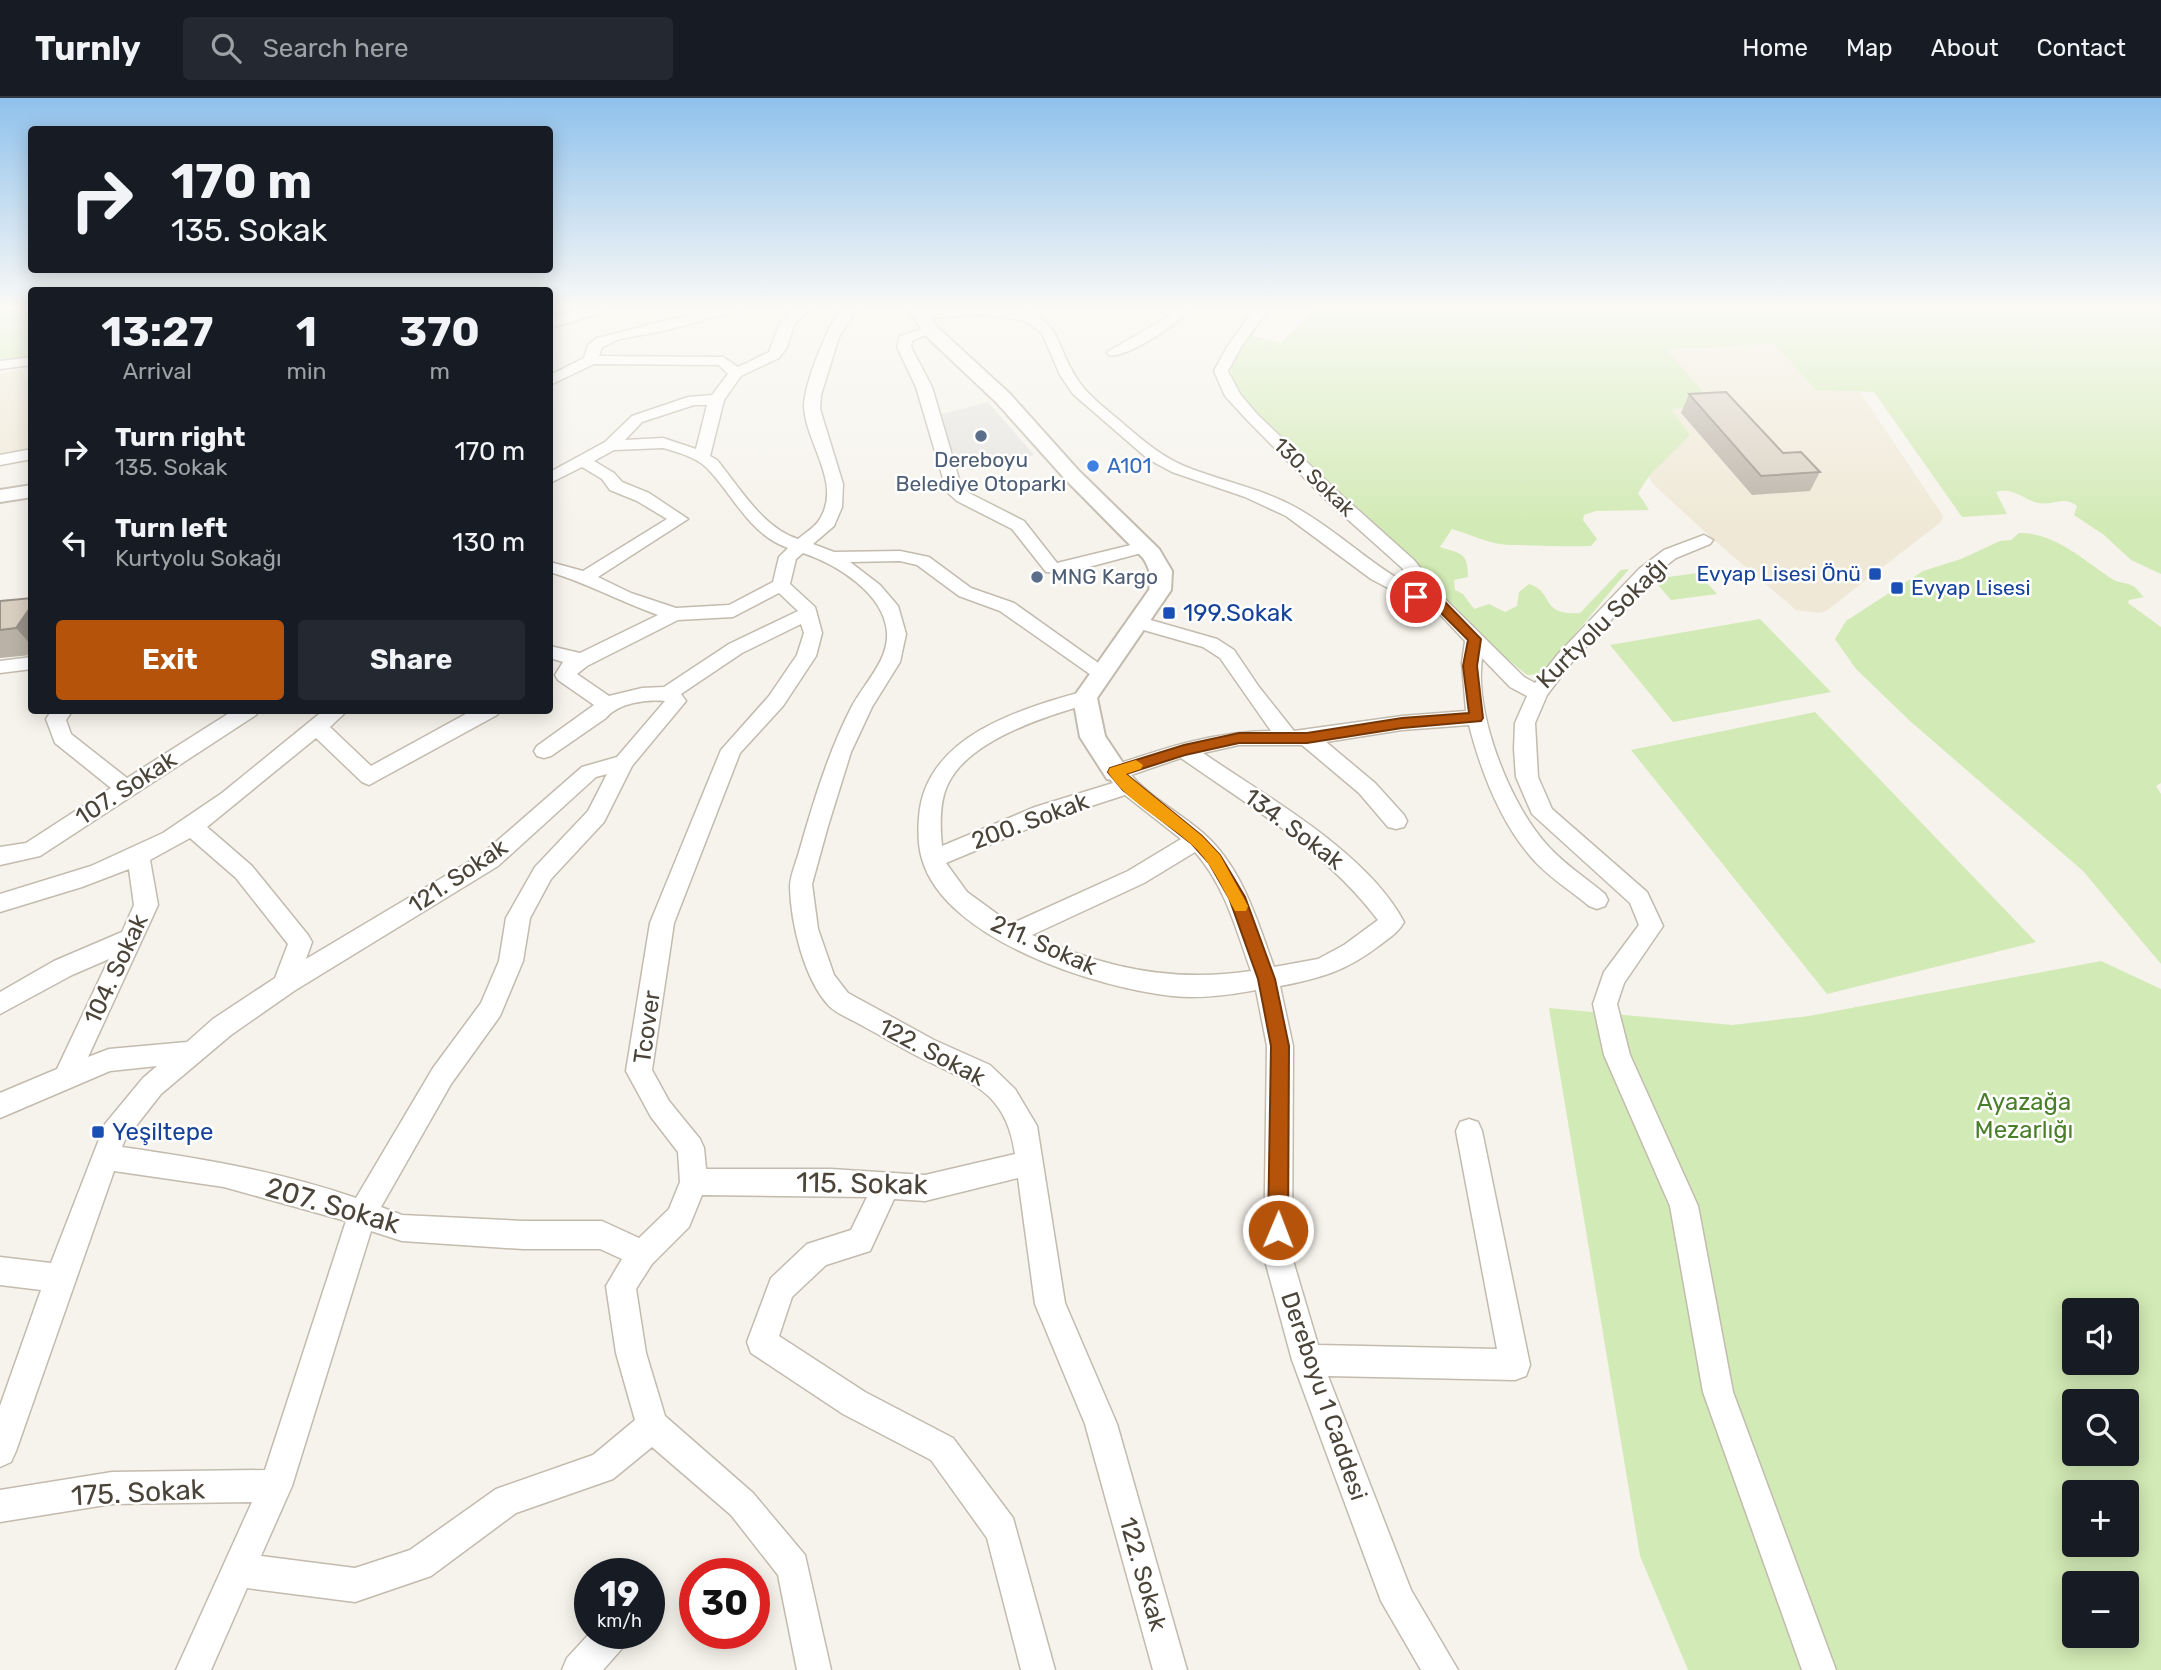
<!DOCTYPE html>
<meta charset="utf-8">
<style>
:root{--surface:#171b24;--page:#242831;--text:#f1f3f6;--muted:#9ea1a6;--line:#363941;--accent:#b45309}
body{margin:0;font-family:Rubik,sans-serif;background:var(--page);color:var(--text);height:100vh;display:flex;flex-direction:column;font-size:26px;white-space:nowrap}
*{box-sizing:border-box;margin:0}
p{font-size:23px;color:var(--muted)}
.icon{flex:none;width:38px;height:38px;fill:none;stroke:currentColor;stroke-width:2;stroke-linecap:round;stroke-linejoin:round}
.map{position:relative;flex:1;overflow:hidden}
.drawer{position:absolute;left:28px;top:189px;width:525px;height:427px;display:flex;flex-direction:column;background:var(--surface);border-radius:7px;box-shadow:0 4px 18px #0003}
.drawer>*{flex:none}
.hud{position:absolute;left:28px;top:28px;width:525px;height:147px;border-radius:7px;box-shadow:0 4px 18px #0003;background:#171b24;color:var(--text);overflow:hidden}
.controls{position:absolute;left:2062px;top:1200px;display:grid;gap:14px}
.controls a{display:grid;place-items:center;width:77px;height:77px;border-radius:7px;background:var(--surface);box-shadow:0 4px 18px #0003;font-size:35px}
.speed{position:absolute;left:574px;top:1460px;display:flex;gap:14px;font-size:35px;font-weight:700;text-align:center}
.speed>*{display:grid;place-content:center;width:91px;height:91px;border-radius:50%;background:var(--surface);box-shadow:0 4px 18px #0003;line-height:1}
.speed small{font-size:18px;font-weight:400}
.speed .limit{border:10px solid #d22;background:#fff;color:#111}
.pin{position:absolute;display:grid;place-items:center;width:60px;height:60px;color:#fff;margin:-30px;border:4px solid #fff;border-radius:50%;box-shadow:0 2px 7px #0007}
.me{position:absolute;width:77px;margin:-38px;rotate:1deg;stroke-linejoin:round;filter:drop-shadow(0 0 5px #0008)}
.turn{display:flex;align-items:center;gap:24px;height:147px;padding:0 28px;font-size:32px}
.turn .icon{width:91px;height:91px;stroke-width:2.5}
.turn b{display:block;font-size:49px;line-height:60px}
.eta{display:flex;justify-content:space-evenly;align-items:center;height:119px;text-align:center}
.eta b{font-size:42px;font-weight:700;line-height:49px}
.cta{display:flex;gap:14px;margin-top:auto;padding:14px 28px}
.cta a{flex:1;height:80px;border-radius:7px;background:var(--accent);color:#fff;font-size:28px;font-weight:700;line-height:80px;text-align:center}
.cta a+a{background:var(--page);color:var(--text)}
ul{padding:0;list-style:none}
li{display:flex;align-items:center;gap:21px;height:91px;padding:0 28px}
li div{flex:1}
li b{display:block;font-size:26px}
li em{font-style:normal}
header{display:flex;align-items:center;gap:42px;box-sizing:border-box;height:98px;padding:0 35px;background:var(--surface);border-bottom:2px solid var(--line)}
header strong{font-size:33px}
nav{display:flex;gap:38px;margin-inline-start:auto;font-size:24px}
.search{width:490px;height:63px;background:var(--page);display:flex;align-items:center;gap:18px;box-sizing:border-box;padding:0 24px;border-radius:7px;color:var(--muted);font-size:26px}
.map>svg:first-child{display:block}
.education{fill:#efe8d6}
.green{fill:#d2eab5;fill-rule:evenodd}
.parking{fill:#e5e3e0}
.lines{fill:none;stroke-linecap:round;stroke-linejoin:round}
.minor-casing{stroke:#c2bbae;stroke-width:3}
.tertiary-casing{stroke:#c2bbae;stroke-width:4}
.minor{fill:#fff;fill-rule:evenodd}
.tertiary{fill:#fff;fill-rule:evenodd}
.wall{fill:#bab2a6}
.shaded-wall{fill:#979187}
.building{fill:#d8cfc1;stroke:#979187;stroke-width:2}
.route{fill:#b45309;stroke:#753606;stroke-width:2}
.slow{fill:#f59e0b}
.service-dot{fill:#5c6f8a;stroke:#fff;stroke-width:2.5}
.shop-dot{fill:#3f7fe0;stroke:#fff;stroke-width:2.5}
.transit-dot{fill:#1a4fb4;stroke:#fff;stroke-width:2.5}
.labels{text-anchor:middle;stroke-width:5;stroke-linejoin:round;paint-order:stroke}
.far-service-label{font-size:21px;fill:#4e5e75;stroke:#fff}
.far-shop-label{font-size:21px;fill:#366cbe;stroke:#fff;text-anchor:start}
.far-street-label{font-size:21px;fill:#4b4439;stroke:#fff}
.far-transit-label{font-size:21px;fill:#164399;stroke:#fff;text-anchor:end}
.transit-label{font-size:24px;fill:#164399;stroke:#fff;text-anchor:start}
.street-label{font-size:24px;fill:#4b4439;stroke:#fff}
.park-label{font-size:24px;fill:#4a7f2a;stroke:#fff}
.near-street-label{font-size:28px;fill:#4b4439;stroke:#fff}
</style>
<header>
<strong>Turnly</strong>
<div class="search"><svg class="icon" aria-label="search" viewBox="0 0 24 24"><circle cx="10" cy="10" r="6"/><path d="M15 15l6 6"/></svg>Search here</div>
<nav><a>Home</a><a>Map</a><a>About</a><a>Contact</a></nav>
</header>
<div class="map">
<svg width="2161" height="1572" viewBox="0 0 2161 1572">
<rect width="100%" height="100%" fill="#f6f3ec"/>
<path class="education" d="M1774 246 1816 292 1860 294 1943 418 1941 424 1826 513 1819 515 1796 512 1715 443 1655 388 1648 378 1690 337 1670 311 1713 307 1666 253Z
M21 272 31 288V350L0 357V276Z"/>
<path class="green" d="M0 209H31V258L0 261Z
M1313 209H2161V476L2131 462 2104 437 2074 417 2077 408C2063 397 2054 408 2039 405 2023 402 2014 389 1996 394L2007 416 1962 419 1874 294 1816 292 1774 246 1667 252 1714 307 1671 311 1690 337 1649 378 1638 395 1649 412 1596 413 1584 417 1583 422 1597 441 1591 448C1564 449 1537 447 1510 447 1492 447 1469 436 1452 431L1440 449C1460 456 1468 453 1468 479L1454 482 1455 492 1463 496 1474 511 1489 506 1505 514 1517 508 1519 494 1529 486C1555 494 1539 518 1580 515L1621 472 1629 471 1542 576 1527 577 1480 538 1240 297C1224 264 1232 265 1251 237L1281 245 1312 215Z
M2019 435C2054 434 2085 463 2112 481 2118 485 2126 484 2133 488 2137 490 2140 496 2144 499L2129 502 2128 505 2161 529V685L2156 688 2161 696V866L2083 773 1910 623 1856 571 1835 541 1846 523 1923 473 1961 461 2000 443 2011 442Z
M1698 475 1717 496 1671 502 1653 481Z
M1760 521 1831 594 1673 624 1610 547Z
M1815 614 2036 844 1827 896 1631 652Z
M2101 863 2161 891V1572H1688L1640 1458 1549 910 1732 927 1809 918ZM2074 1213H2126V1265H2074ZM2074 1304H2126V1356H2074ZM2074 1395H2126V1447H2074ZM2074 1486H2126V1538H2074Z"/>
<path class="parking" d="M988 304 1034 357 971 372 947 347 942 316Z"/>
<g class="lines">
<defs>
<path id="minor" d="M688 209H702L706 212 744 209 742 212 663 233 620 241 602 249 599 258 723 259 738 269 769 254 780 225 797 209H812L794 227 787 249 779 260 741 278 724 302 710 358 717 362C739 389 763 430 798 441 805 435 817 428 821 419 841 384 806 345 804 309 804 286 828 226 843 209H858L839 239 821 297 820 311 843 386 842 409 834 428 813 446 834 454 900 453 929 459 971 490 1014 505 1111 574 1108 579H1094L1000 513 959 498 917 467 900 463 850 464 880 487 898 508 906 536 900 564 872 609 851 654 828 728 812 786 818 831 834 877 848 895 934 942 990 967 1015 991 1037 1028 1065 1205 1117 1326 1187 1572H1153L1085 1326 1035 1206 1018 1080 925 1103 894 1101 870 1153 826 1167 792 1199 779 1238 865 1294 953 1340 1013 1420 1055 1572H1021L987 1440 931 1362 843 1316 751 1255 747 1244 771 1180 807 1146 851 1132 867 1099 702 1097 689 1129 652 1166 636 1191 646 1255 665 1318 753 1395 805 1457 831 1572H797L778 1477 731 1417 652 1349 613 1381 516 1415 431 1478 355 1504 247 1490 211 1572H176L252 1404 112 1406 0 1424V1392L112 1374 265 1372 346 1123 224 1089 114 1073 16 1353 11 1364 0 1369V1308L41 1192 0 1187V1159L51 1165 105 1026 143 980 157 968 110 973 0 1020V995L57 971 109 861 72 877 0 916V894L54 863 122 834 134 807 129 771 82 789 0 814V796L91 768 163 735 222 695 324 612H348L330 629 371 668 473 612H500L497 617 369 687 362 684 316 640 207 729 252 768 308 837 312 844 306 861 482 756 582 669 617 659 665 603C647 601 618 605 606 620L551 658 544 660 537 658 534 653 537 648 594 607 558 582 555 577 563 564 550 560V548L580 555 658 517C621 504 587 485 550 474V464L583 473 667 421 637 403 610 392 602 381 582 369 550 385V374L605 344 632 318 688 299 712 297 728 276 719 267 594 266 550 287V277L584 260 588 247 597 240 693 216ZM694 307H707L696 351 663 340 625 342 642 324ZM663 350C677 354 696 359 707 370 734 398 750 437 788 450L779 459 773 484 729 507 676 510 631 495 598 479 688 421 649 395 622 384 614 375 594 363 614 352ZM803 455C836 466 884 495 887 534 889 563 863 586 851 610 828 655 813 705 799 754 796 765 790 778 790 789 791 826 804 881 829 908 837 916 851 921 861 927 880 937 898 948 917 958 968 984 1006 991 1015 1056L925 1077 831 1071H706L704 1050 700 1041 669 1003 652 972 674 825 740 655 783 608 816 558 822 535 815 509 790 486 796 461ZM779 495 798 513 729 546 664 589 642 590 609 598 577 576 587 568 678 522 733 519ZM801 526 804 535 797 557 769 598 721 652 650 825 626 973 651 1019 678 1054 680 1084 669 1111 639 1140 602 1123H523L402 1117 381 1109 451 986 500 918 523 863 530 820 551 781 604 724 632 668 686 603 681 596 742 555ZM607 676 588 713 535 769 506 820 499 863 481 905 433 970 356 1100C278 1073 204 1061 122 1049L125 1042 161 996 231 937 294 893 498 768 596 679ZM190 740 236 780 288 846 275 880 213 921 187 944 109 951 88 959 158 807 150 762ZM371 1133 402 1143 523 1151H600L622 1161 606 1188 616 1255 635 1322 593 1357 496 1391 410 1452 355 1470 261 1458 292 1388Z
M1002 209C1067 219 1050 242 1080 285 1090 299 1106 311 1119 322 1139 339 1160 358 1184 368 1221 383 1260 390 1295 409 1339 433 1373 470 1419 492L1402 470 1325 401 1247 322 1225 298 1214 273 1227 249 1256 209H1270L1241 249 1228 273 1240 296 1257 316 1337 393 1414 462 1445 501 1524 579 1535 585 1558 556 1639 471 1664 452 1704 437 1713 442 1710 446 1676 460 1651 479 1572 564 1547 597 1535 625 1538 679 1552 711 1647 794 1663 828 1624 885 1617 906 1630 957 1698 1108 1733 1294 1836 1572H1802L1703 1294 1670 1108 1604 957 1593 906 1604 874 1639 827 1630 805 1532 716 1516 679 1514 651 1515 625 1527 598 1510 589 1482 560C1474 616 1510 707 1548 748 1564 766 1586 780 1605 796L1608 802 1605 808 1597 811 1589 808C1570 792 1547 778 1531 759 1499 722 1481 673 1469 627L1402 632 1326 644 1375 685 1404 717 1407 723 1404 729 1396 731 1388 729 1359 695 1302 647H1239L1203 655C1267 699 1367 754 1404 824 1399 834 1389 840 1380 847 1346 873 1321 880 1280 888L1293 948 1292 1159 1318 1247 1497 1251 1456 1033 1460 1024 1469 1021 1478 1024 1482 1033 1530 1267 1526 1278 1515 1282 1328 1278 1411 1492 1458 1572H1421L1381 1503 1292 1262 1264 1159 1267 948 1256 892C1229 897 1200 901 1172 898 1097 890 945 842 922 761 918 748 918 732 919 719 925 638 1020 611 1085 593L1092 595 1095 600 1092 605C1048 617 971 641 949 684 939 702 940 728 942 748L1035 709 1113 685 1105 674 1109 669C1162 651 1215 633 1271 633L1220 560 1203 549 1133 529 1131 525 1133 521 1140 519 1217 541 1234 552 1259 589 1294 633 1402 618 1466 613 1462 565 1465 543 1433 509 1409 501 1371 481 1286 418 1245 399 1172 374 1148 361 1073 296 1060 277 1042 235 1025 223 982 216 918 221 911 217C926 205 982 209 1002 209ZM1181 660C1251 709 1326 753 1378 822L1344 847 1318 861 1274 869C1257 822 1242 769 1203 735 1180 715 1151 700 1131 677ZM1125 697 1181 741 1128 773 1011 826 967 794 946 765 1051 721ZM1195 754C1225 788 1236 831 1251 873 1174 885 1102 870 1032 837L1144 785Z
M1178 209H1193C1180 224 1127 261 1109 257L1107 254 1163 222Z
M923 231 930 235 912 243 911 249 932 289 961 388 969 395 1024 423 1057 465 1143 444 1152 449 1149 453 1066 475 1046 474 1012 431 957 403 947 394 916 289 897 249 900 238Z
M32 259V267L0 271V263Z
M32 351V361L0 367V357Z
M32 559V571L0 575V563Z
M52 612H73L66 622 71 636 127 680 234 612H259L256 617 40 758 0 767V749L26 745 111 690 55 645 46 621Z
M590 1535H630L625 1547 603 1572H562L567 1560Z"/>
<path id="tertiary" d="M582 209H607L605 213 550 230V220Z
M907 209H924L937 229 1010 296 1079 373 1159 451 1172 473 1171 492 1097 600 1105 638 1129 674 1125 681 1116 683 1107 681 1080 639 1073 600 1149 492C1152 479 1150 471 1143 460L1065 381 996 304 925 237Z
M32 387V399L0 404V392Z"/>
</defs>
<use href="#minor" class="minor-casing"/>
<use href="#tertiary" class="tertiary-casing"/>
<use href="#minor" class="minor"/>
<use href="#tertiary" class="tertiary"/>
</g>
<path class="wall" d="M824 209H840L839 211 826 210Z
M1689 296 1783 355 1820 374 1810 393 1752 397 1681 315Z
M32 500V557L0 560V503Z"/>
<path class="shaded-wall" d="M32 507V548L16 530Z"/>
<path class="building" d="M1726 294 1783 355 1801 354 1820 374 1761 378 1689 296Z
M32 500V507L16 530 0 532V503Z"/>
<linearGradient id="sky" x2="0" y2="1"><stop stop-color="#8fc1ec"/><stop offset="0.49" stop-color="#fbfaf6"/><stop offset="1" stop-color="#fbfaf6" stop-opacity="0"/></linearGradient>
<rect width="2161" height="429" fill="url(#sky)"/>
<path class="route" d="M1416 495 1444 503 1481 541 1477 568 1483 620 1481 623 1402 630 1307 645H1239L1185 657 1126 676 1202 738 1220 757 1245 799 1275 881 1289 948 1288 1132 1285 1138 1278 1141 1271 1138 1268 1132 1271 948 1258 881 1229 800 1209 765 1192 746 1123 692 1108 674 1110 670 1184 647 1239 635H1307L1402 620 1469 615 1463 568 1468 542 1434 508 1411 502 1410 499Z"/>
<path class="slow" d="M1136 662 1143 667 1141 671 1126 676 1202 738 1220 757 1248 808 1246 813H1235C1222 789 1211 763 1190 745 1164 722 1127 704 1108 674L1110 670Z"/>
<g class="service-dot">
<circle cx="981" cy="338" r="7"/>
<circle cx="1037" cy="479" r="7"/>
</g>
<circle class="shop-dot" cx="1093" cy="368" r="7"/>
<g class="transit-dot">
<rect x="1868" y="469" width="14" height="14" rx="3.5"/>
<rect x="1890" y="483" width="14" height="14" rx="3.5"/>
<rect x="1162" y="508" width="14" height="14" rx="3.5"/>
<rect x="91" y="1027" width="14" height="14" rx="3.5"/>
</g>
<g class="labels">
<g class="far-service-label">
<text x="981" y="369">Dereboyu<tspan x="981" dy="24">Belediye Otoparkı</tspan></text>
<text x="1051" y="486" text-anchor="start">MNG Kargo</text>
</g>
<g class="far-shop-label">
<text x="1107" y="375">A101</text>
</g>
<g class="far-street-label">
<text transform="translate(1314 379) rotate(44)" y="7">130. Sokak</text>
</g>
<g class="far-transit-label">
<text x="1861" y="483">Evyap Lisesi Önü</text>
<text x="1911" y="497" text-anchor="start">Evyap Lisesi</text>
</g>
<g class="transit-label">
<text x="1183" y="523">199.Sokak</text>
<text x="112" y="1042">Yeşiltepe</text>
</g>
<g class="street-label">
<text transform="translate(1602 525) rotate(-45)" y="8">Kurtyolu Sokağı</text>
<text transform="translate(126 690) rotate(-33)" y="8">107. Sokak</text>
<text transform="translate(1030 723) rotate(-20)" y="8">200. Sokak</text>
<text transform="translate(1294 731) rotate(37)" y="8">134. Sokak</text>
<text transform="translate(458 778) rotate(-34)" y="8">121. Sokak</text>
<text transform="translate(1044 847) rotate(24)" y="8">211. Sokak</text>
<text transform="translate(116 871) rotate(-65)" y="8">104. Sokak</text>
<text transform="translate(647 929) rotate(-82)" y="8">Tcover</text>
<text transform="translate(932 954) rotate(28)" y="8">122. Sokak</text>
<text transform="translate(1324 1298) rotate(71)" y="8">Dereboyu 1 Caddesi</text>
<text transform="translate(1143 1476) rotate(74)" y="8">122. Sokak</text>
</g>
<g class="park-label">
<text x="2024" y="1012">Ayazağa<tspan x="2024" dy="28">Mezarlığı</tspan></text>
</g>
<g class="near-street-label">
<text transform="translate(862 1085) rotate(1)" y="10">115. Sokak</text>
<text transform="translate(333 1107) rotate(16)" y="10">207. Sokak</text>
<text transform="translate(138 1394) rotate(-3)" y="10">175. Sokak</text>
</g>
</g>
</svg>
<div class="controls">
<a><svg class="icon" aria-label="sound" viewBox="0 0 24 24"><path d="M4 9h4l5-4v14l-5-4H4zM17 9q2 3 0 6"/></svg></a>
<a><svg class="icon" aria-label="search" viewBox="0 0 24 24"><circle cx="10" cy="10" r="6"/><path d="M15 15l6 6"/></svg></a>
<a>+</a>
<a>−</a>
</div>
<div class="speed"><div>19<small>km/h</small></div><div class="limit">30</div></div>
<div class="pin" style="left:1416px;top:499px;background:#d93025"><svg class="icon" aria-label="arrive" viewBox="0 0 24 24"><path d="M6 21V4h12l-3 4 3 4H6"/></svg></div>
<svg class="me" style="left:1278px;top:1132px" viewBox="-20 -20 40 40"><circle r="17" fill="#b45309" stroke="#fff" stroke-width="3"/><path d="M0-11L8 9 0 5-8 9z" fill="#fff"/></svg>
<div class="hud">
<div class="turn"><svg class="icon" aria-label="right" viewBox="0 0 24 24"><path d="M7 20v-9h11M14 6l5 5-5 5"/></svg><div><b>170 m</b>135. Sokak</div></div>
</div>
<section class="drawer">
<div class="eta">
<div><b>13:27</b><p>Arrival</p></div>
<div><b>1</b><p>min</p></div>
<div><b>370</b><p>m</p></div>
</div>
<ul>
<li><svg class="icon" aria-label="right" viewBox="0 0 24 24"><path d="M7 20v-9h11M14 6l5 5-5 5"/></svg><div><b>Turn right</b><p>135. Sokak</p></div><em>170 m</em></li>
<li><svg class="icon" aria-label="left" viewBox="0 0 24 24"><path d="M17 20v-9H6M10 6l-5 5 5 5"/></svg><div><b>Turn left</b><p>Kurtyolu Sokağı</p></div><em>130 m</em></li>
</ul>
<div class="cta"><a>Exit</a><a>Share</a></div>
</section>
</div>
